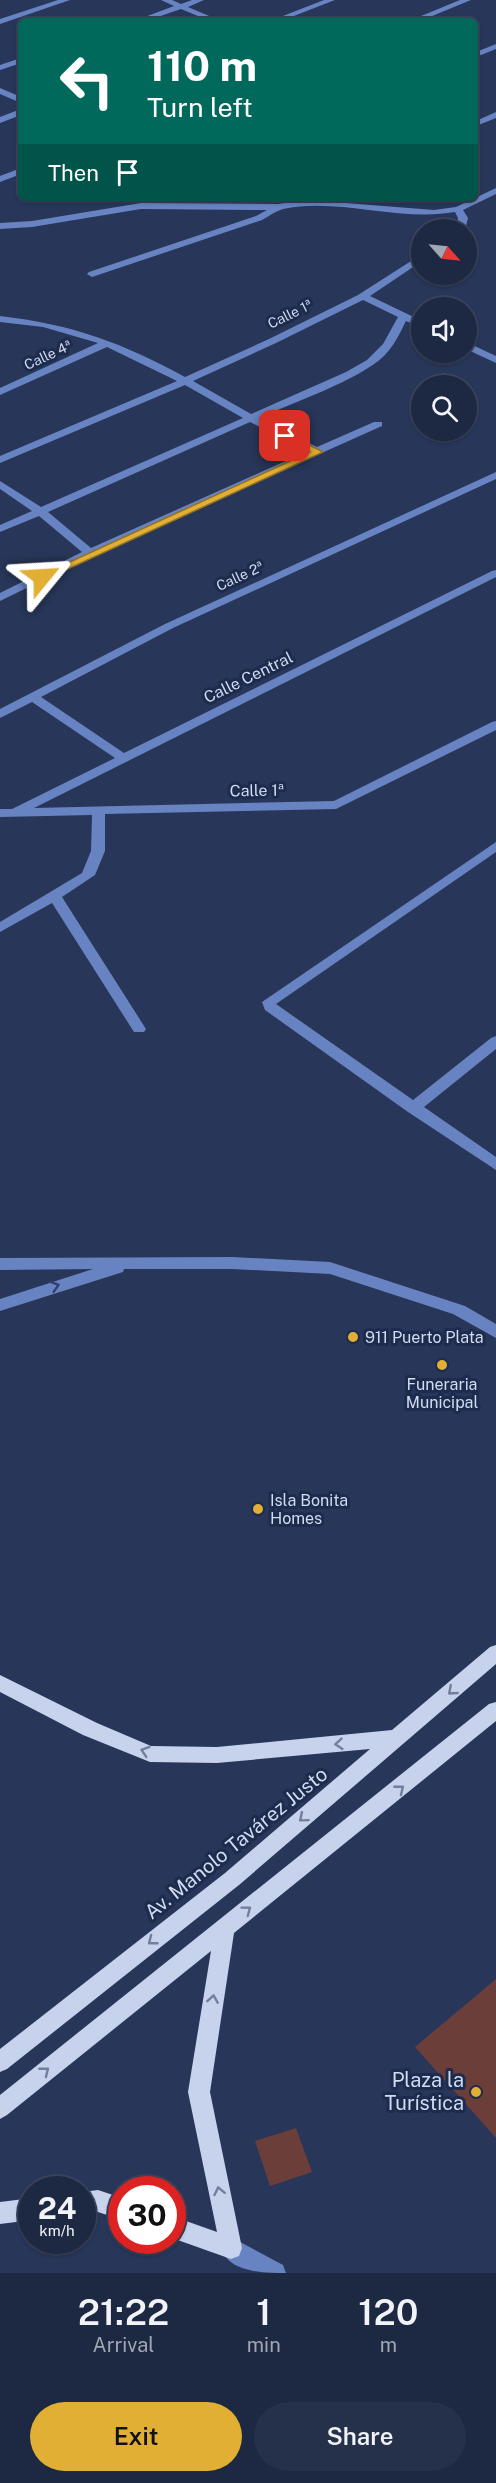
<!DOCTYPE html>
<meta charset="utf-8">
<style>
:root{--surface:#1d2843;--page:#25304a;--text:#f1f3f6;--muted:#a0a6b2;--line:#3b445c;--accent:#e1af34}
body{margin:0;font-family:"Public Sans",sans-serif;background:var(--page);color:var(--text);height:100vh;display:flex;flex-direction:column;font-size:22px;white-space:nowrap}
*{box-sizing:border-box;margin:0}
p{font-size:20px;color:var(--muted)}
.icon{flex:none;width:33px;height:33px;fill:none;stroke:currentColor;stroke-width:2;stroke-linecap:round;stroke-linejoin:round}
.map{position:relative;height:2273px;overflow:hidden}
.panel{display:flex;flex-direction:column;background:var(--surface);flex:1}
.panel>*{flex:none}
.hud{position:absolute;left:18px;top:18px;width:460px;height:183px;border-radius:9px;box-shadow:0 2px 4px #0004,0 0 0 2px var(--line);background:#00695c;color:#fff;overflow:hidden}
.needle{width:39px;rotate:117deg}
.buttons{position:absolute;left:411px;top:219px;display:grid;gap:12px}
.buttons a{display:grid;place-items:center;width:66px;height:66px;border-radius:50%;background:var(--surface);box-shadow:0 2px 4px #0004,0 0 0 2px var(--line);font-size:30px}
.speed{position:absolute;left:18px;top:2176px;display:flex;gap:12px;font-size:30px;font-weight:700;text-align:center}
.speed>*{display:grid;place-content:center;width:78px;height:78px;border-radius:50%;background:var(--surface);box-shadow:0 2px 4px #0004,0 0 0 2px var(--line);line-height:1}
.speed small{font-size:15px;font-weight:400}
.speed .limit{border:9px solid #d22;background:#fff;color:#111}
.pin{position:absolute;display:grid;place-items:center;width:51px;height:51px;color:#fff;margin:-26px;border-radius:12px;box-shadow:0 3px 9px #0006}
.me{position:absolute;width:66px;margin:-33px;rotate:63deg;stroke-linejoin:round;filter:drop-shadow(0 0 4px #0008)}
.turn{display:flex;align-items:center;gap:21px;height:126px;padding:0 30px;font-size:27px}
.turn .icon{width:78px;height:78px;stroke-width:2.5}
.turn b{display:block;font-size:42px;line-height:51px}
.then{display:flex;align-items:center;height:57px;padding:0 30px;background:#0003;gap:12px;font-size:22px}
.eta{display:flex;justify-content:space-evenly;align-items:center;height:102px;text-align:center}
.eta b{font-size:36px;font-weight:600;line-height:42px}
.action{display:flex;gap:12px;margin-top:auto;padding:12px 30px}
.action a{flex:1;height:69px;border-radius:36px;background:var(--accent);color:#111;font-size:24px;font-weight:600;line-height:69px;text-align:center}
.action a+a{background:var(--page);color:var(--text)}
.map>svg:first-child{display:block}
.building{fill:#6c3e3a}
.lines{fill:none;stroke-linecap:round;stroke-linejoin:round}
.minor{fill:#6883c1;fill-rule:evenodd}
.major{fill:#c7d3ec;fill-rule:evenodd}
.oneway{stroke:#30416a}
.oneway2{stroke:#727f9c}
.route{fill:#e1af34;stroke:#927222;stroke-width:1.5}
.poi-dot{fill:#e1af34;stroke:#1d2b4d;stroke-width:2}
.labels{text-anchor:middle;stroke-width:6;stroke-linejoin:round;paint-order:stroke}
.far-street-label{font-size:14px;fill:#d1dbf2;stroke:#1d2b4d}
.street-label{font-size:16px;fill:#d1dbf2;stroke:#1d2b4d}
.poi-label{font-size:16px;fill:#d1dbf2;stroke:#1d2b4d;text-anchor:start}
.near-street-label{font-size:20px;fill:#d1dbf2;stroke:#1d2b4d}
.near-poi-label{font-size:20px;fill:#d1dbf2;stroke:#1d2b4d;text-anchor:end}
</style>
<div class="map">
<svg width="496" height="2273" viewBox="0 0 496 2273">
<rect width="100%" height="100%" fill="#273659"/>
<path class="building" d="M496 1979V2138L415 2047Z
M296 2128 312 2172 270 2186 255 2141Z"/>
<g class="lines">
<path class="minor" d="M58 0H70L0 24V19Z
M161 0H172L181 4 192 0H204L188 7 221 21H210L181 9 146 21H134L174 6Z
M324 0H335L281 21H270Z
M460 0H471L420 21H409Z
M496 44V49L476 57V52Z
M21 58V63L0 70V65Z
M0 88 21 97V103L0 94Z
M21 109V115L0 123V117Z
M496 112V118L476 126V121Z
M21 168V174L0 182V176Z
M496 188V194L463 210 468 218 465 230H455L458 218 455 212C399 222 337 197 283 209 276 211 269 216 262 220L92 277 87 274 89 272 256 216 267 210 141 209 32 227 0 229V223L32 221 141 203 278 204 308 200 434 210 456 207Z
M422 254V261L370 296 422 321V328L406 321C400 333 394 346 384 356 359 380 292 403 259 418L317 447 374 422H382V426L94 555 0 601V593L82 552 39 516 0 532V525L32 511 0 489V481L41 507 243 418 185 385 0 463V456L177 381 107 347 0 395V388L98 343 43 327 0 322V316C71 324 123 343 185 377L269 339 358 295ZM363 300 398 317 383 344 367 360 346 372 251 414 193 381 276 343ZM250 422 308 451 91 548 48 512Z
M466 342 496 356V363L466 349Z
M496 472V479L173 628 41 697 124 753 492 571 496 570V577L34 808 334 801 492 722 496 721V730L336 809 105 814V851L95 875 62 897 146 1029 144 1032H134L52 903 0 932V922L82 873 91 851 92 815 0 817V809H12L115 758 32 702 0 718V709L165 624Z
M496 842V852L276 1004 413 1100 491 1038 496 1036V1049L424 1107 496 1157V1170L408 1112 265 1010 262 1002Z
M232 1257 330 1262 465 1306 496 1324V1338L453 1314 330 1274 232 1269H124L123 1272 0 1311V1299L93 1269 0 1270V1258Z
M231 2237 283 2265 286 2273C264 2273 230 2273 220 2248L223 2240Z"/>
<path class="major" d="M496 1645V1664L239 1885 7 2069 0 2072V2049L225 1873 370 1749 217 1763 150 1762 83 1735 0 1692V1675L97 1723 151 1746 217 1747 392 1730 490 1647Z
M496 1702V1721L234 1933 210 2092 242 2248 239 2256 231 2259 172 2238V2216L217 2232 188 2092 211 1951 7 2115 0 2119V2095L489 1704Z
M98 2190 122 2198V2220L98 2212 82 2214V2192Z
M32 2198V2220L0 2224V2202Z"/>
</g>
<defs><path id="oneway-chevron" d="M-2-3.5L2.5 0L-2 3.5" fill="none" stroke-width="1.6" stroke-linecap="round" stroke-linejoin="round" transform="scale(1.5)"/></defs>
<use class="oneway" href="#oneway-chevron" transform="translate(55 1286) rotate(-17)"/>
<g class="oneway2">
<use href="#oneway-chevron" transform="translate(452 1691) rotate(139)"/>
<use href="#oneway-chevron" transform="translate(339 1744) rotate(175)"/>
<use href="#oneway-chevron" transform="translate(145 1751) rotate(-162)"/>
<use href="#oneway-chevron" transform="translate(400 1789) rotate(-39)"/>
<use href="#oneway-chevron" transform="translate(303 1818) rotate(140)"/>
<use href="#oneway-chevron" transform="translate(247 1910) rotate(-37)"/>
<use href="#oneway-chevron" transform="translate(152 1941) rotate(142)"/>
<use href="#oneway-chevron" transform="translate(213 1999) rotate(-81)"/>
<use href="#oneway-chevron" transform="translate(45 2071) rotate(-39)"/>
<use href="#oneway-chevron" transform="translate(219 2191) rotate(-102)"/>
</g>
<path class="route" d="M282 434H288L323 452 46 579 37 577 310 452 282 438Z"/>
<g class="poi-dot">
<circle cx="353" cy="1337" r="6"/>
<circle cx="442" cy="1365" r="6"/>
<circle cx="258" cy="1509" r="6"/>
<circle cx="476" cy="2092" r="6"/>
</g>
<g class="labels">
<g class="far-street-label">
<text transform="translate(290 314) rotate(-26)" y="5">Calle 1ª</text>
<text transform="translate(48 355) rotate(-25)" y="5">Calle 4ª</text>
<text transform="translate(240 576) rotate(-25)" y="5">Calle 2ª</text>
</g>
<g class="street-label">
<text transform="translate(248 677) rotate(-26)" y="6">Calle Central</text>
<text transform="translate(257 790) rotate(-1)" y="6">Calle 1ª</text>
</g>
<g class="poi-label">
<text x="365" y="1343">911 Puerto Plata</text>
<text x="442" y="1390" text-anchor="middle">Funeraria<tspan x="442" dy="18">Municipal</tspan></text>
<text x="270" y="1506">Isla Bonita<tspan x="270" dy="18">Homes</tspan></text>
</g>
<g class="near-street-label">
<text transform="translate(236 1843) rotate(-39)" y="7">Av. Manolo Tavárez Justo</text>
</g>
<g class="near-poi-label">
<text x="464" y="2087">Plaza la<tspan x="464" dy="23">Turística</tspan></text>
</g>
</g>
</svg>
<div class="buttons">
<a><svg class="needle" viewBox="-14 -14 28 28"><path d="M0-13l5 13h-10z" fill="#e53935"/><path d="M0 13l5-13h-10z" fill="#a0a6b2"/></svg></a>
<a><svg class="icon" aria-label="sound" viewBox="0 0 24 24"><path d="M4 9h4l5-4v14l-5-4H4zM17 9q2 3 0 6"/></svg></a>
<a><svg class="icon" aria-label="search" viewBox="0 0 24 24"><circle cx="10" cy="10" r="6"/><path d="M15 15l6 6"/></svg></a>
</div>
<div class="speed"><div>24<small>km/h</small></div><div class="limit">30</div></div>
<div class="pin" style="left:285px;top:436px;background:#d93025"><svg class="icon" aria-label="arrive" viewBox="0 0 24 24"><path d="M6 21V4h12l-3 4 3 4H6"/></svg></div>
<svg class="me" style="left:42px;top:577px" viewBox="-20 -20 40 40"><path d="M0-17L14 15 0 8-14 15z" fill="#e1af34" stroke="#fff" stroke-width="4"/></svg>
<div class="hud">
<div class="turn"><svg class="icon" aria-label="left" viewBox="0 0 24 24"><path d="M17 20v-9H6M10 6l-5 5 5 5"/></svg><div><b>110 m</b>Turn left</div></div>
<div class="then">Then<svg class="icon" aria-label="arrive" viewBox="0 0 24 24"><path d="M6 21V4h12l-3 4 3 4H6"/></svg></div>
</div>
</div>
<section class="panel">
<div class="eta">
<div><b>21:22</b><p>Arrival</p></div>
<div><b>1</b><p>min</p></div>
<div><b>120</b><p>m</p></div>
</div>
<div class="action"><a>Exit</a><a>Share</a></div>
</section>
